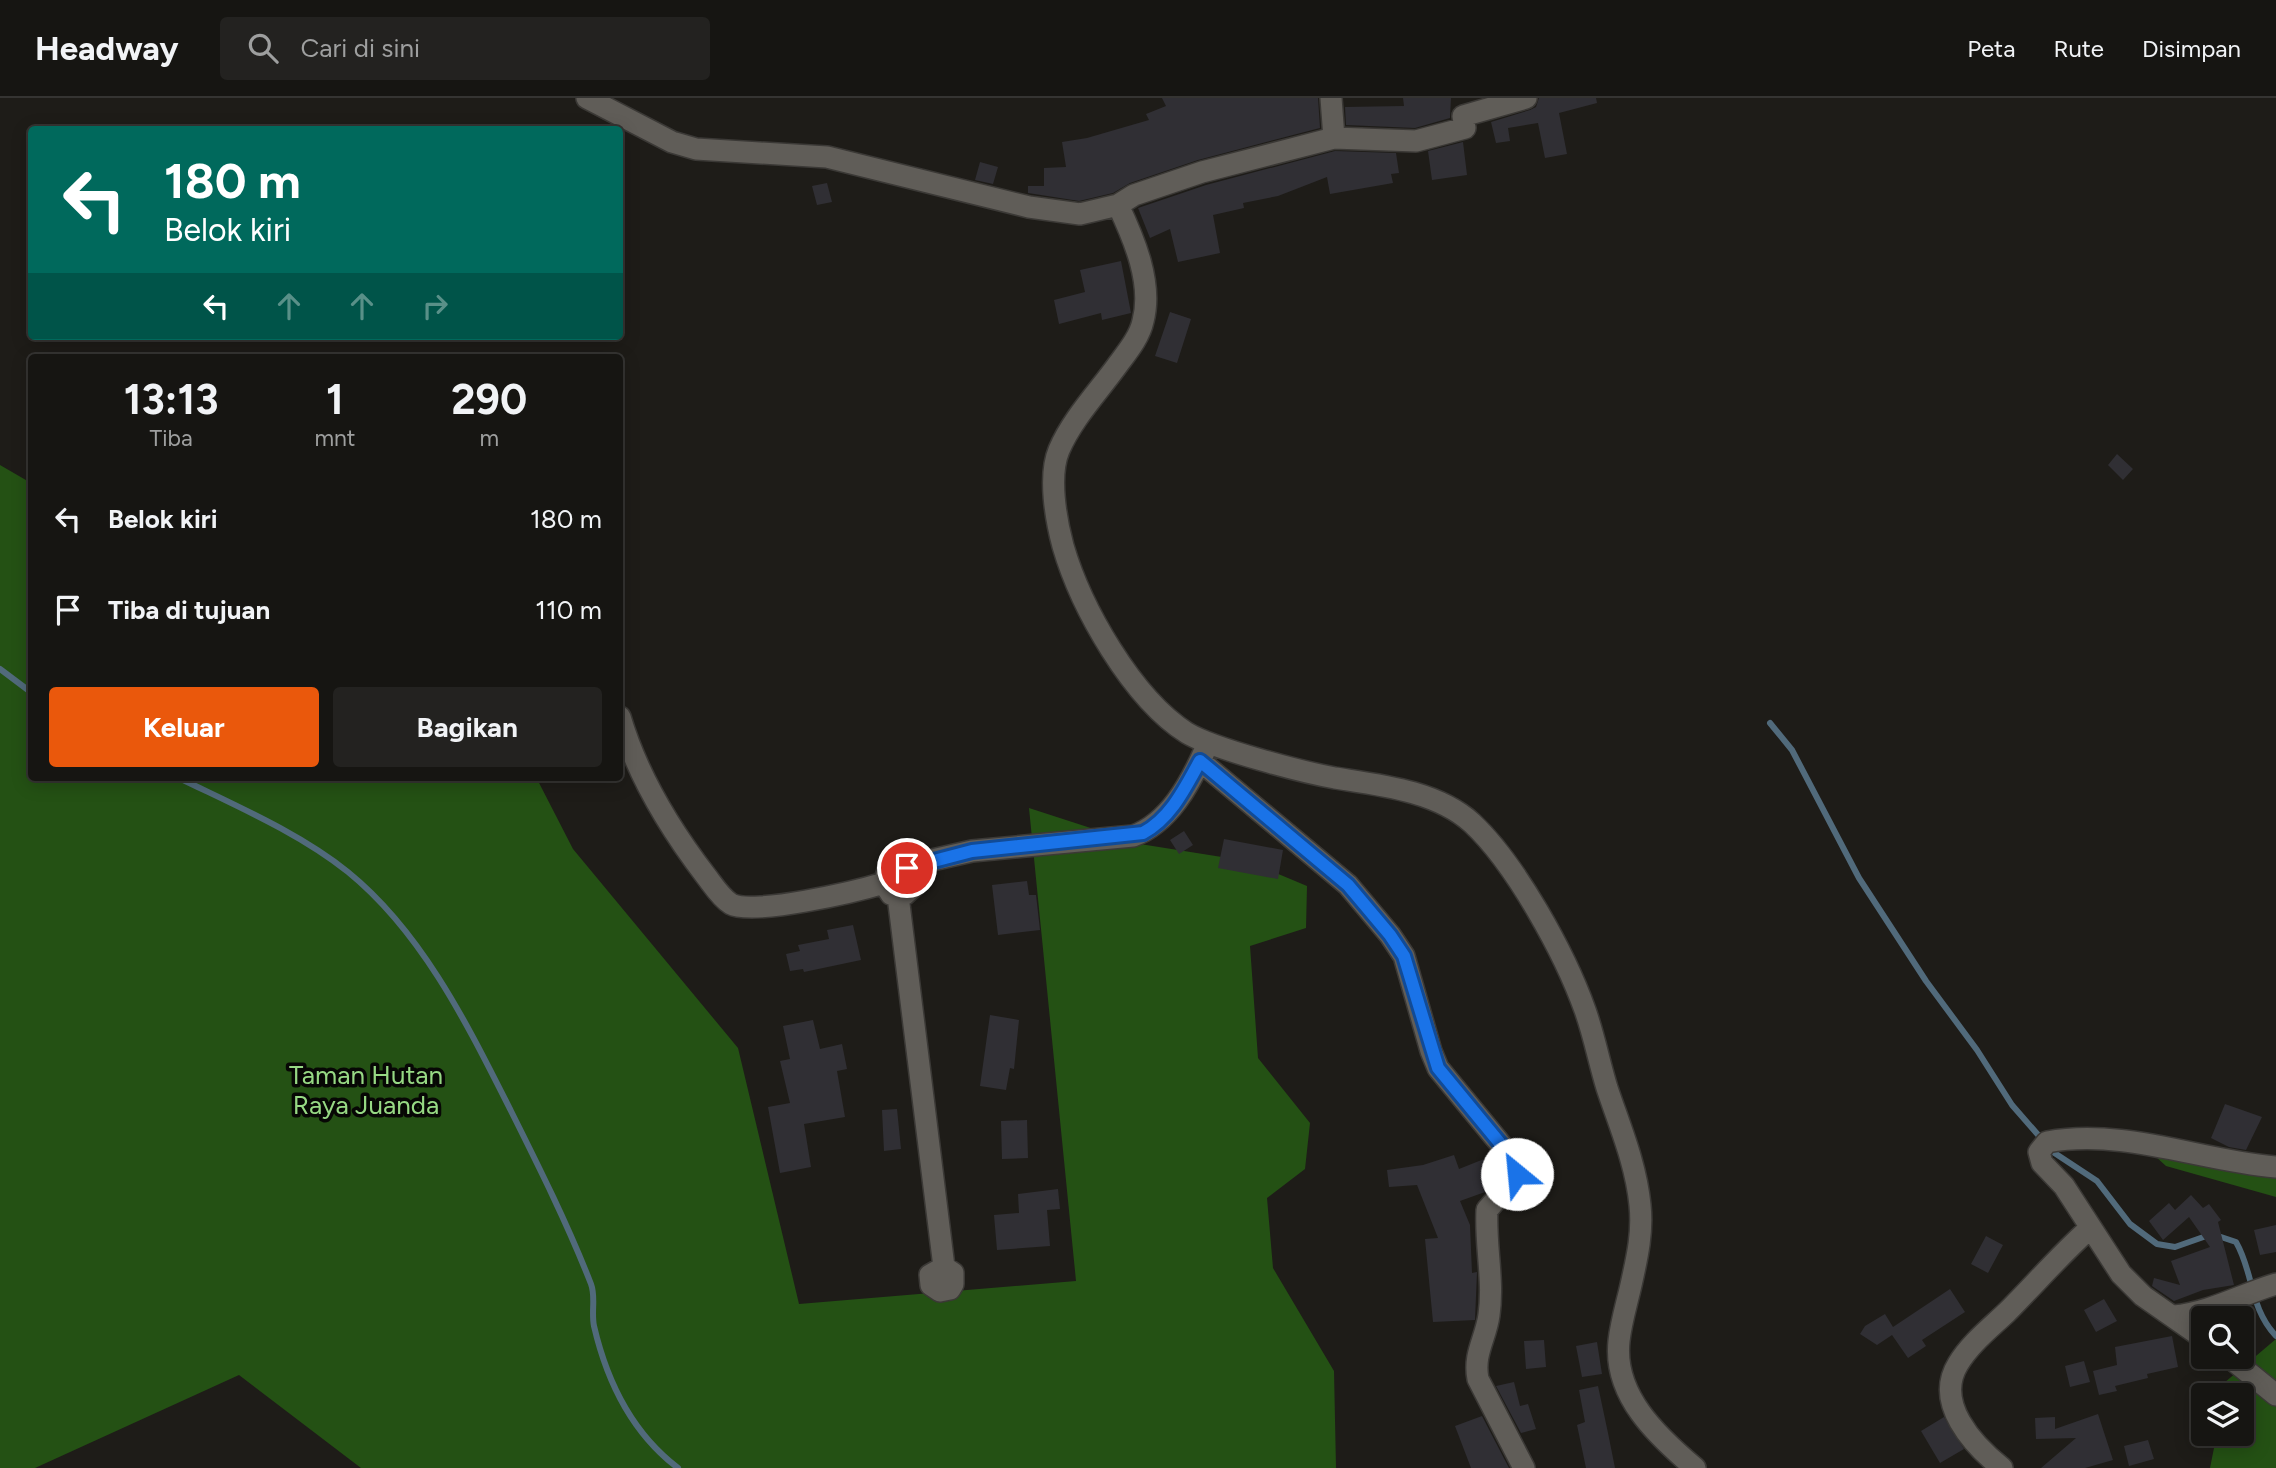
<!DOCTYPE html>
<html lang="id">
<style>
:root{--surface:#161512;--page:#232220;--text:#f1f3f6;--muted:#9e9f9f;--line:#353432;--accent:#ea580c}
body{margin:0;font-family:Figtree,sans-serif;background:var(--page);color:var(--text);height:100vh;display:flex;flex-direction:column;font-size:26px;white-space:nowrap}
*{box-sizing:border-box;margin:0}
p{font-size:23px;color:var(--muted)}
.icon{flex:none;width:38px;height:38px;fill:none;stroke:currentColor;stroke-width:2;stroke-linecap:round;stroke-linejoin:round}
.map{position:relative;flex:1;overflow:hidden}
.panel{position:absolute;left:28px;top:256px;width:595px;height:427px;display:flex;flex-direction:column;background:var(--surface);border-radius:7px;box-shadow:0 4px 18px #0003,0 0 0 2px var(--line)}
.panel>*{flex:none}
.guide{position:absolute;left:28px;top:28px;width:595px;height:214px;border-radius:7px;box-shadow:0 4px 18px #0003,0 0 0 2px var(--line);background:#00695c;color:#fff;overflow:hidden}
.controls{position:absolute;left:2191px;top:1208px;display:grid;gap:14px}
.controls a{display:grid;place-items:center;width:63px;height:63px;border-radius:7px;background:var(--surface);box-shadow:0 4px 18px #0003,0 0 0 2px var(--line);font-size:35px}
.pin{position:absolute;display:grid;place-items:center;width:60px;height:60px;color:#fff;margin:-30px;border:4px solid #fff;border-radius:50%;box-shadow:0 2px 7px #0007}
.me{position:absolute;width:77px;margin:-38px;rotate:332deg;stroke-linejoin:round;filter:drop-shadow(0 0 5px #0008)}
.turn{display:flex;align-items:center;gap:24px;height:147px;padding:0 21px;font-size:32px}
.turn .icon{width:91px;height:91px;stroke-width:2.5}
.turn b{display:block;font-size:49px;line-height:60px}
.lanes{display:flex;align-items:center;height:66px;padding:0 21px;background:#0003;justify-content:center;gap:35px;direction:ltr}
.lanes .off{opacity:.35}
.eta{display:flex;justify-content:space-evenly;align-items:center;height:119px;text-align:center}
.eta b{font-size:42px;font-weight:700;line-height:49px}
.cta{display:flex;gap:14px;margin-top:auto;padding:14px 21px}
.cta a{flex:1;height:80px;border-radius:7px;background:var(--accent);color:#fff;font-size:28px;font-weight:700;line-height:80px;text-align:center}
.cta a+a{background:var(--page);color:var(--text)}
ul{padding:0;list-style:none}
li{display:flex;align-items:center;gap:21px;height:91px;padding:0 21px}
li div{flex:1}
li b{display:block;font-size:26px}
li em{font-style:normal}
header{display:flex;align-items:center;gap:42px;box-sizing:border-box;height:98px;padding:0 35px;background:var(--surface);border-bottom:2px solid var(--line)}
header strong{font-size:33px}
nav{display:flex;gap:38px;margin-inline-start:auto;font-size:24px}
.search{width:490px;height:63px;background:var(--page);display:flex;align-items:center;gap:18px;box-sizing:border-box;padding:0 24px;border-radius:7px;color:var(--muted);font-size:26px}
.map>svg:first-child{display:block}
.forest{fill:#245114}
.lines{fill:none;stroke-linecap:round;stroke-linejoin:round}
.stream{stroke:#516a7b;stroke-width:6}
.building{fill:#302f34}
.minor-casing{stroke:#3b3936;stroke-width:24}
.minor{stroke:#605d58;stroke-width:21}
.route-casing{stroke:#114b97;stroke-width:18}
.route{stroke:#1a73e8;stroke-width:12}
.labels{text-anchor:middle;stroke-width:7;stroke-linejoin:round;paint-order:stroke}
.park-label{font-size:26px;fill:#97d984;stroke:#070705}
</style>
<header>
<strong>Headway</strong>
<div class="search"><svg class="icon" aria-label="search" viewBox="0 0 24 24"><circle cx="10" cy="10" r="6"/><path d="M15 15l6 6"/></svg>Cari di sini</div>
<nav><a>Peta</a><a>Rute</a><a>Disimpan</a></nav>
</header>
<div class="map">
<svg width="2276" height="1370" viewBox="0 0 2276 1370">
<rect width="100%" height="100%" fill="#1e1c18"/>
<path class="forest" d="M0 367 31 385 32 679H536L573 751 738 950 799 1206 1076 1183 1029 710 1140 746 1247 763 1307 788 1306 830 1250 848 1258 960 1310 1025 1305 1071 1267 1100 1273 1170 1334 1273 1336 1370H361L239 1277 35 1370H0Z
M2155 1058 2276 1069V1099L2166 1068Z
M2276 1241V1370H2210L2217 1335H2242V1297H2223L2224 1285Z"/>
<g class="lines">
<path class="stream" d="M0 571 32 595
M1770 625 1792 652 1859 780 1926 883 1977 952 2012 1007 2053 1054 2097 1083 2130 1126 2157 1146 2175 1149 2212 1136 2236 1144C2254 1175 2249 1209 2276 1238
M177 679C234 707 298 734 348 774 423 835 468 928 511 1013 539 1069 568 1127 591 1186 596 1199 591 1214 594 1228 607 1284 632 1335 678 1370"/>
</g>
<path class="building" d="M1162 0H1318L1320 30 1198 62 1130 85 1113 95 1079 103 1028 95V88H1044V70L1066 69 1062 44 1087 40 1149 22 1146 16 1166 8Z
M1403 0H1451L1450 20 1415 30 1346 27 1345 9 1404 8Z
M1539 0H1596L1597 5 1559 15 1567 56 1545 60 1538 25 1508 30 1510 43 1496 45 1491 24 1530 12 1536 9Z
M1463 44 1467 77 1432 82 1428 53Z
M1335 53 1396 55 1399 75 1391 76 1393 85 1330 96 1327 79 1278 98 1243 105 1244 110 1213 117 1220 155 1178 164 1170 131 1150 140 1138 110 1206 87Z
M980 64 998 69 993 86 975 82Z
M827 85 832 104 817 107 812 88Z
M1121 163 1131 215 1102 222 1101 215 1059 226 1054 202 1085 194 1080 172Z
M1170 214 1191 221 1177 265 1155 258Z
M2117 356 2133 371 2123 382 2108 367Z
M1184 733 1193 747 1179 756 1170 742Z
M1224 741 1283 752 1278 781 1218 770Z
M1027 783 1029 797H1036L1040 832 998 837 992 787Z
M853 827 861 862 804 874 803 871 790 873 786 856 800 853 798 847 829 841 827 832Z
M990 917 1019 922 1014 971 1010 970 1006 992 980 988Z
M813 922 820 951 842 946 847 971 837 973 845 1019 804 1026 811 1069 780 1075 768 1009 790 1005 780 963 790 961 783 928Z
M2225 1006 2262 1019 2246 1052 2229 1049 2211 1040Z
M897 1011 901 1051 884 1053 882 1012Z
M1027 1022 1028 1060 1002 1061 1001 1023Z
M1454 1057 1459 1071 1484 1061 1493 1085 1485 1094 1460 1103 1470 1127 1472 1175 1477 1174 1475 1222 1433 1224 1425 1141 1438 1140 1417 1087 1389 1089 1387 1072 1423 1067Z
M1058 1091 1060 1111 1047 1112 1050 1148 997 1152 994 1117 1019 1115 1018 1096Z
M2191 1097 2203 1110 2209 1106 2221 1122 2218 1124 2234 1187 2203 1192 2174 1203 2152 1188 2154 1180 2180 1187 2171 1163 2210 1149 2189 1119 2163 1142 2149 1123 2169 1105 2175 1112Z
M2276 1127V1154L2260 1157 2254 1132Z
M1986 1138 2003 1147 1988 1175 1971 1166Z
M1950 1191 1965 1214 1922 1242 1926 1248 1908 1260 1892 1237 1877 1247 1860 1236 1865 1228 1885 1216 1893 1229Z
M2104 1201 2117 1223 2096 1234 2084 1212Z
M2172 1238 2178 1269 2147 1276 2148 1280 2115 1288 2117 1293 2099 1297 2093 1273 2117 1267 2115 1249Z
M1544 1242 1546 1269 1526 1271 1524 1243Z
M1597 1244 1602 1276 1582 1279 1576 1248Z
M2084 1263 2090 1284 2070 1289 2065 1268Z
M1514 1284 1520 1308 1528 1306 1536 1331 1521 1335 1496 1288Z
M1598 1288 1608 1335 1615 1370H1586L1577 1327 1585 1324 1579 1292Z
M2098 1316 2113 1362 2085 1370H2041L2076 1340 2036 1341 2035 1320 2055 1319V1331Z
M1482 1318 1509 1370H1471L1455 1328Z
M1944 1319 1964 1351 1940 1365 1921 1333Z
M2148 1342 2154 1361 2129 1368 2124 1348Z"/>
<g class="lines">
<defs>
<path id="minor" d="M587 0 672 44 696 51 827 59 1029 109 1080 116 1118 107 1134 97 1202 74 1334 40 1416 43 1465 30 1463 18 1526 0
M1331 0 1334 40
M1118 107C1134 141 1153 185 1143 223 1140 238 1128 253 1119 265 1099 293 1072 321 1059 352 1048 378 1056 422 1063 448 1081 510 1132 600 1187 635 1214 651 1302 674 1335 680 1380 687 1437 693 1472 725 1516 766 1565 856 1585 912 1594 937 1599 964 1607 990 1620 1029 1636 1066 1640 1107 1643 1135 1637 1160 1631 1187 1627 1205 1621 1224 1619 1243 1613 1297 1657 1338 1695 1370
M620 619C637 677 670 731 706 778 713 787 721 800 731 806 753 818 858 793 884 785
M1200 663 1348 787 1390 837 1404 858 1431 953 1438 970 1517 1066 1514 1081 1487 1112C1485 1147 1494 1182 1489 1217 1486 1240 1473 1256 1478 1281L1524 1370
M907 770 912 774 914 788 904 797 891 796 884 785 888 772 972 753 1133 738C1169 725 1190 686 1205 652
M898 798 944 1169 953 1175V1186L950 1191 940 1193 931 1187 930 1177 944 1169
M2174 1218C2209 1215 2242 1196 2276 1186
M2203 1240 2143 1198 2121 1176 2064 1088 2042 1065 2039 1054 2047 1044C2125 1030 2200 1063 2276 1069
M2228 1258 2276 1297
M2002 1370C1973 1347 1934 1305 1958 1266 1970 1246 1989 1231 2006 1215 2034 1187 2059 1158 2089 1131"/>
</defs>
<use href="#minor" class="minor-casing"/>
<use href="#minor" class="minor"/>
</g>
<g class="lines">
<defs>
<path id="route" d="M907 770 972 753 1143 735C1171 720 1185 690 1200 663L1348 787 1390 837 1404 858 1438 970 1517 1066V1076"/>
</defs>
<use href="#route" class="route-casing"/>
<use href="#route" class="route"/>
</g>
<g class="labels">
<g class="park-label">
<text x="366" y="986">Taman Hutan<tspan x="366" dy="30">Raya Juanda</tspan></text>
</g>
</g>
</svg>
<div class="controls">
<a><svg class="icon" aria-label="search" viewBox="0 0 24 24"><circle cx="10" cy="10" r="6"/><path d="M15 15l6 6"/></svg></a>
<a><svg class="icon" aria-label="layers" viewBox="0 0 24 24"><path d="M12 4l9 5-9 5-9-5zM3 14l9 5 9-5"/></svg></a>
</div>
<div class="pin" style="left:907px;top:770px;background:#d93025"><svg class="icon" aria-label="arrive" viewBox="0 0 24 24"><path d="M6 21V4h12l-3 4 3 4H6"/></svg></div>
<svg class="me" style="left:1517px;top:1076px" viewBox="-20 -20 40 40"><circle r="19" fill="#fff"/><path d="M0-13L10 11 0 6-10 11z" fill="#1a73e8"/></svg>
<div class="guide">
<div class="turn"><svg class="icon" aria-label="left" viewBox="0 0 24 24"><path d="M17 20v-9H6M10 6l-5 5 5 5"/></svg><div><b>180 m</b>Belok kiri</div></div>
<div class="lanes"><svg class="icon" aria-label="left" viewBox="0 0 24 24"><path d="M17 20v-9H6M10 6l-5 5 5 5"/></svg><svg class="icon off" aria-label="ahead" viewBox="0 0 24 24"><path d="M12 20V5M6 11l6-6 6 6"/></svg><svg class="icon off" aria-label="ahead" viewBox="0 0 24 24"><path d="M12 20V5M6 11l6-6 6 6"/></svg><svg class="icon off" aria-label="right" viewBox="0 0 24 24"><path d="M7 20v-9h11M14 6l5 5-5 5"/></svg></div>
</div>
<section class="panel">
<div class="eta">
<div><b>13:13</b><p>Tiba</p></div>
<div><b>1</b><p>mnt</p></div>
<div><b>290</b><p>m</p></div>
</div>
<ul>
<li><svg class="icon" aria-label="left" viewBox="0 0 24 24"><path d="M17 20v-9H6M10 6l-5 5 5 5"/></svg><div><b>Belok kiri</b></div><em>180 m</em></li>
<li><svg class="icon" aria-label="arrive" viewBox="0 0 24 24"><path d="M6 21V4h12l-3 4 3 4H6"/></svg><div><b>Tiba di tujuan</b></div><em>110 m</em></li>
</ul>
<div class="cta"><a>Keluar</a><a>Bagikan</a></div>
</section>
</div>
